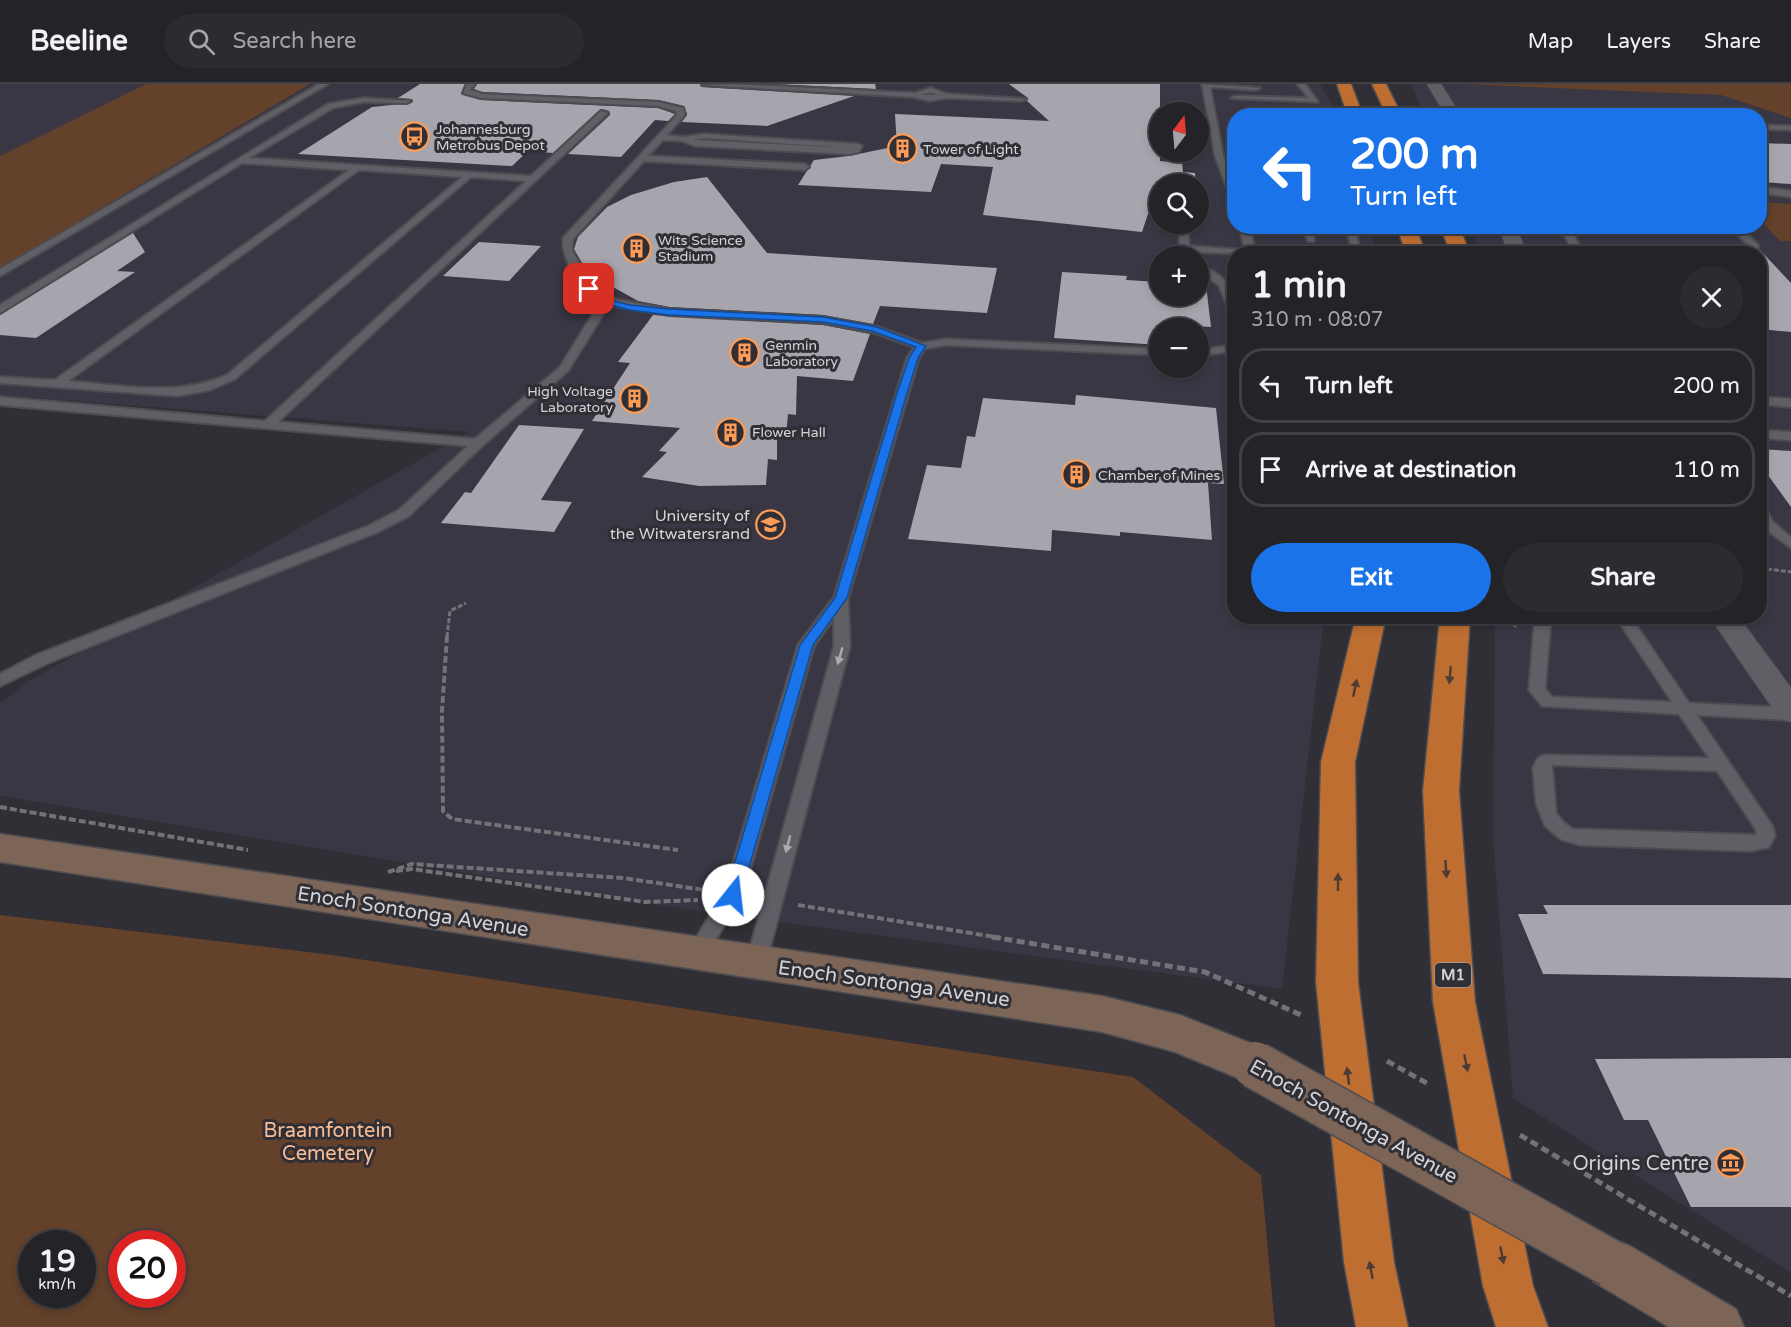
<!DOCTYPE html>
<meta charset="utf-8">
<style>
:root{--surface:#242328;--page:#2c2b30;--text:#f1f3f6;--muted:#a3a4a8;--line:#414045;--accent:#1a73e8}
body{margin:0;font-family:"Varela Round",sans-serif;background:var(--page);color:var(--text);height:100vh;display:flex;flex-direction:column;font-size:22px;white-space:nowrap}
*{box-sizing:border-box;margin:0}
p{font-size:20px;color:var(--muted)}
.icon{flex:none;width:33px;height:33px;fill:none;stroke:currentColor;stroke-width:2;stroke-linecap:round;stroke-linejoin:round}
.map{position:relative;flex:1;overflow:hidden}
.side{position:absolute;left:1227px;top:162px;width:540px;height:378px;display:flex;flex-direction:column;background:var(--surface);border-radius:24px;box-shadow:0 3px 9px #0003,0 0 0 2px var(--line)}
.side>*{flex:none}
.banner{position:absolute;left:1227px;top:24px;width:540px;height:126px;border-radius:24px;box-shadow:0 3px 9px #0003,0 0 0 2px var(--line);background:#1a73e8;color:#fff;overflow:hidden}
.needle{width:39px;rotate:16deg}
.controls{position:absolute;left:1149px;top:18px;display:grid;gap:12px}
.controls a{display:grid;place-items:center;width:60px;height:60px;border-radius:50%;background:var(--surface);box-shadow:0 3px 9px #0003,0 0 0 2px var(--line);font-size:30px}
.speed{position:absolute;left:18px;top:1146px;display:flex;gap:12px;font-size:30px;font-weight:700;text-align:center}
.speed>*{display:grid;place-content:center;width:78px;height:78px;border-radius:50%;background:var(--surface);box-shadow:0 3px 9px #0003,0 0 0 2px var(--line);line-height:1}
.speed small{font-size:15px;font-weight:400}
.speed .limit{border:9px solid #d22;background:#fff;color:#111}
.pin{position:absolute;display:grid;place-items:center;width:51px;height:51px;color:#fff;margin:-26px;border-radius:12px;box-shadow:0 3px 9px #0006}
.me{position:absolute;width:66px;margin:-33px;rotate:16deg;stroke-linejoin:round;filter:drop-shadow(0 0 4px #0008)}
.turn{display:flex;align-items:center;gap:21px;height:126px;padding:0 24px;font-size:27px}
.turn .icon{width:78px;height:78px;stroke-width:2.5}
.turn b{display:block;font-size:42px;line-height:51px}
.round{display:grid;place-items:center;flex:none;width:63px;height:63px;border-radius:32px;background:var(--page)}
.headline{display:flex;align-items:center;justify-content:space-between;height:102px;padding:0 24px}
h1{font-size:36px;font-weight:700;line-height:45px}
.button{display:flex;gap:12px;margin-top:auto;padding:12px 24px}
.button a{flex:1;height:69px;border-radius:36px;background:var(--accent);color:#fff;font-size:24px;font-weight:700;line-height:69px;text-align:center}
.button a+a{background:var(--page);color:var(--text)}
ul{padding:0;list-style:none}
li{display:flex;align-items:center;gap:18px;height:75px;margin:0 12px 9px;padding:0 12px;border:3px solid var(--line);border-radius:24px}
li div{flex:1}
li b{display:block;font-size:22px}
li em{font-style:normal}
header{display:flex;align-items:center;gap:36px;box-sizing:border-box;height:84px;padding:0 30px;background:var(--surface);border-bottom:2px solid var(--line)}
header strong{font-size:28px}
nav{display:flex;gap:33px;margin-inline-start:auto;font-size:21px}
.search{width:420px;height:54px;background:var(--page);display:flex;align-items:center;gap:15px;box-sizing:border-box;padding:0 21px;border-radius:33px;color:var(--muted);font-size:22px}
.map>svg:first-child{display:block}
.built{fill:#393743;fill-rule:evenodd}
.green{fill:#63412a;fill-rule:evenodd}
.building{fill:#a6a5ad}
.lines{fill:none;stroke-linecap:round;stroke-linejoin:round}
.lane-casing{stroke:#4d4c51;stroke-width:4}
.street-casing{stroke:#4d4c51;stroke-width:2}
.secondary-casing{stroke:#4d4c51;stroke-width:3}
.highway-casing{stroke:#4d4c51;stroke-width:3}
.path-far2{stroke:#737277;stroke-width:3;stroke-dasharray:5 2;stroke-linecap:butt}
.path-far1{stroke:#737277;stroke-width:4;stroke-dasharray:7 3;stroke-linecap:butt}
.path{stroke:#737277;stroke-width:5;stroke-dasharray:8 4.5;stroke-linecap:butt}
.lane{fill:#605f66;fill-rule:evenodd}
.street{fill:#605f66;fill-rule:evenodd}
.secondary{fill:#7c6456;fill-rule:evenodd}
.highway{fill:#bf6e31;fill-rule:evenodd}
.secondary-bridge-casing{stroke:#4d4c51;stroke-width:49;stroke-linecap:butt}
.secondary-bridge{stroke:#7c6456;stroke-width:46}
.oneway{fill:#abaaaf}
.oneway2{fill:#4d3c34}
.route{fill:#1a73e8;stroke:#114b97;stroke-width:1.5}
.labels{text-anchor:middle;stroke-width:6;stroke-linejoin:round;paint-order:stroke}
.far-poi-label{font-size:14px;fill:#d4d3d7;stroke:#302f35;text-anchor:start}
.shield{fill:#302f35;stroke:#a3a2a6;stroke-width:1.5}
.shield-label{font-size:15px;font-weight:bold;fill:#d4d3d7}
.poi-label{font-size:16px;fill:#d4d3d7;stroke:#302f35;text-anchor:end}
.near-street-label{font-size:20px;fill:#d4d3d7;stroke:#302f35}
.near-park-label{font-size:20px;fill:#f9bc93;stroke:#302f35}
.near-poi-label{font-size:20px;fill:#d4d3d7;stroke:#302f35;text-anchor:end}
</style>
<header>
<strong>Beeline</strong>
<div class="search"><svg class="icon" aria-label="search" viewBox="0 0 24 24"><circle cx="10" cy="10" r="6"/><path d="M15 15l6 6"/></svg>Search here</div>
<nav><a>Map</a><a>Layers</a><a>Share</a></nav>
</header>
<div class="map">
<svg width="1791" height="1243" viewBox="0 0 1791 1243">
<rect width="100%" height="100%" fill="#302f35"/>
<path class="built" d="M0 0H1320L1339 31 1234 32V142L1370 143 1376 169 1234 170V532L1324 533 1282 905 704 828 0 712V619L29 597 469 348 0 311ZM1160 28H1198V68H1160ZM1160 100H1198V140H1160ZM1160 172H1198V212H1160ZM1160 244H1198V284H1160Z
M1411 0H1791V1189L1513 1014 1493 753 1495 533 1760 532V170L1481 169 1470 143 1760 142V32L1424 31Z"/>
<path class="green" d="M146 0H310L0 184V72Z
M1462 0H1791V34L1721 11Z
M1760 118 1791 120V157H1780L1760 136Z
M0 831 332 871 1133 993 1261 1091 1275 1243H0ZM32 1160H82V1210H32ZM122 1160H172V1210H122Z"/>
<path class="building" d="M420 0H465L461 10 481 16 658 24 675 30 668 37 655 36 621 73 568 70 610 31 609 27 602 25 553 69 528 67 512 82 298 70 372 23 412 19 411 15 398 14Z
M477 0H700L702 3 854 12 767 42 682 38 687 30 684 22 659 16 482 8 474 5Z
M776 0H875L876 4 875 5Z
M1009 0H1160V77L1182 79 1183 88 1195 89 1196 100H1160V123L1151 121 1142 148 983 131 993 83 941 80 931 108 798 101 814 76 849 72 897 62 895 30 1049 37 1027 17 1028 14Z
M1760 59 1791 60V100L1760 98Z
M707 93 767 169 997 184 987 229 880 222 873 240 823 231 669 223 638 217 604 198 582 179 574 165 578 153 607 123 631 111 674 98Z
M133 149 145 168 117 187 135 188 36 254 0 251V231Z
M479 158 541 162 509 197 443 192Z
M1760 166 1791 199V248L1760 245Z
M1062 188 1127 192 1126 196 1160 198V212H1198V200L1206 201 1211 243 1160 240V261L1054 254Z
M653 231 823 241 870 250 853 297 797 292 796 331 788 330 786 352H777V376L768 375 766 401 699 402 642 393 667 368 659 367 680 344 592 337 630 279 618 278Z
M1076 311 1216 324 1224 400 1208 399 1212 456 1120 448V452L1052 446 1051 467 908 455 927 381 961 384 967 352 975 353 983 314 1075 321Z
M519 341 584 345 541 416 572 418 554 448 441 439 465 408 471 409Z
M1760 365 1791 367V423L1760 380Z
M1543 821H1791V894L1543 890 1518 830H1548Z
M1791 974V1123H1691L1648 1036H1624L1595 975Z"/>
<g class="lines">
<defs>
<path id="lane" d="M319 0H328L0 192V185Z
M467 0H475L470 6 482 10 658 18 683 24 685 31 667 51 684 53 704 50 858 60 862 62 859 68 849 70 695 62 682 57 663 56 648 72 805 80 809 83 805 86 644 77 573 155 572 166 593 203 609 214 669 225 823 233 878 243 922 259 945 255 1160 265V271L945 261 925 265 919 274 848 514 850 562 766 879 763 885 756 888 749 885 746 879 834 562V534L814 562 743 811 703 876 696 878 689 876 686 870 724 809 798 561 834 513 907 274 914 263 872 248 823 239 669 231 609 221 568 287 482 362 409 432 378 448 48 579 0 602V590L36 571 368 442 399 426 468 362 0 321V313L265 337 526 97 471 93 235 295 210 306 177 312 0 299V293L55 296 349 86 242 79 0 229V221L328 20 364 14 411 17 407 19 364 18 333 24 249 74 531 92 601 27 608 29 278 338 475 355 560 283 600 218C582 204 561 178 563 154L677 31 676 27 658 22 481 14 463 9ZM704 54 853 64 693 56ZM359 86 462 93 227 291C177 313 122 301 68 297Z
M730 0 915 9 931 4 947 10 1026 15 1022 17 946 14 930 17 913 13 702 1ZM930 8 938 11H922Z
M1202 0 1260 4 1256 6 1210 3 1223 71 1234 102V116L1230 113 1215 71Z
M1297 0H1305L1318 18 1231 14 1235 12 1309 14Z
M1298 25 1319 32 1293 29 1276 32 1275 29Z
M1485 27 1526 30 1529 32 1482 31Z
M1760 41 1791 42V46L1760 45Z
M1760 103 1791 107V113L1760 109Z
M1179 140H1188L1189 162 1245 166 1239 142H1249L1256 170 1190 168V172H1180Z
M1303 142H1313L1314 157H1308Z
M1346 142H1355L1359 164 1351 162Z
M1560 142H1569L1584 170H1574Z
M1729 142H1739L1758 161V165H1752Z
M1198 181C1223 189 1234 202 1234 227L1228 224 1219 201 1198 188Z
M1234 261V267L1198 272V266Z
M1760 313 1791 315V323L1760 320Z
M1760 346 1791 348V356L1760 354Z
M1760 423 1765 424 1773 438 1791 453V464L1762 443 1760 439Z
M1535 532H1551L1545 605 1552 613 1672 618 1615 532H1630L1689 619 1791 624V636L1697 631 1773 743 1775 752 1769 763 1751 767 1580 761 1560 755 1545 742 1536 719 1533 684 1538 674 1544 671 1709 674 1679 630 1542 622 1529 606ZM1552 681 1717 687 1755 744 1757 751 1573 745 1564 739 1556 729Z"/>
<path id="street" d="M1427 0H1441L1461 32H1446Z
M1498 142H1516L1527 170H1509Z
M1709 532H1738L1791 604V638L1780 635Z"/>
<path id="secondary" d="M0 750 1102 912 1180 931 1270 967 1277 981 1270 995 1255 1001 1175 968 1102 948 0 778Z
M1612 1155 1630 1162 1736 1225 1744 1243H1669L1594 1198 1587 1180 1594 1162Z"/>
<path id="highway" d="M1337 0H1351L1363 32H1348Z
M1372 0H1386L1402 32H1387Z
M1397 142H1415L1426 170H1406Z
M1440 142H1459L1470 170H1451Z
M1356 532H1386L1355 678 1358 898 1394 1178 1408 1243H1356L1344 1178 1316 898 1321 678Z
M1440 532H1470L1459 707 1475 918 1533 1202 1548 1243H1496L1483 1202 1433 918 1423 707Z"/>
</defs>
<use href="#lane" class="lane-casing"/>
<use href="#street" class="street-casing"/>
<use href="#secondary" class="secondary-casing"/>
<use href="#highway" class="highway-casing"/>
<path class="path-far2" d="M1760 484 1791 488
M1486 535 1517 542
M447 553 450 527 466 519"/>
<path class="path-far1" d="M447 552 442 627 443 727 452 735 678 766
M0 723 248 766
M396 787 412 785 645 818 698 816
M388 788 412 780 623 794 705 806
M798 821 1001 854"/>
<path class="path" d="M992 853 1205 888 1301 931
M1387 977 1430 1001
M1520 1051 1791 1212"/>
<use href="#lane" class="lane"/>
<use href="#street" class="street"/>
<use href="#secondary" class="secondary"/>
<use href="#highway" class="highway"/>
<defs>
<path id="secondary-bridge" d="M1255 981 1612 1180"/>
</defs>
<use href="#secondary-bridge" class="secondary-bridge-casing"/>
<use href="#secondary-bridge" class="secondary-bridge"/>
</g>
<defs><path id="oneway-solid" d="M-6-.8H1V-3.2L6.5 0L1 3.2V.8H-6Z" transform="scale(1.5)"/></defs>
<g class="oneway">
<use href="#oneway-solid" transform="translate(840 572) rotate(106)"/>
<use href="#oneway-solid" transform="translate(788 760) rotate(105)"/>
</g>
<g class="oneway2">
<use href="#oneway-solid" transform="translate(1450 591) rotate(95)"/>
<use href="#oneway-solid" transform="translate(1355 604) rotate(-78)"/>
<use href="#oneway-solid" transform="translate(1446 785) rotate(86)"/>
<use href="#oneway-solid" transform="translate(1338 798) rotate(-90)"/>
<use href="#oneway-solid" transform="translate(1466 979) rotate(79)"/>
<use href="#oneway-solid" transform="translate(1348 992) rotate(-97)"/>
<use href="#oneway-solid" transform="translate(1502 1171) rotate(79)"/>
<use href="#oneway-solid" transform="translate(1371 1186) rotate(-100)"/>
</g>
<path class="route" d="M586 203H592L609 216 630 221 669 225 823 233 877 243 926 262 918 274 908 306 847 514 813 561 741 811 733 817 725 811 800 561 835 514 898 306 909 274 916 263 872 247 823 238 669 231 630 226 603 219 586 207Z"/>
<defs>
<symbol id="bus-ring" viewBox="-11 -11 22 22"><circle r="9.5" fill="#302f35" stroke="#fd9c56" stroke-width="1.5"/><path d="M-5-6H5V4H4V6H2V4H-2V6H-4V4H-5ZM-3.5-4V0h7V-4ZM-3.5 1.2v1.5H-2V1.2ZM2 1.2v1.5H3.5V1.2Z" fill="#fd9c56"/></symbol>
<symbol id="building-ring" viewBox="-11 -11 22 22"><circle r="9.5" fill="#302f35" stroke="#fd9c56" stroke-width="1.5"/><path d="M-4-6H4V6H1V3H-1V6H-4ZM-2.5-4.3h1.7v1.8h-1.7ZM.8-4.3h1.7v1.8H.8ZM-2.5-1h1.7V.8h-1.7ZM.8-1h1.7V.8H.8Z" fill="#fd9c56"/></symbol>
<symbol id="university-ring" viewBox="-11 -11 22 22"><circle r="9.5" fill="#302f35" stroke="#fd9c56" stroke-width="1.5"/><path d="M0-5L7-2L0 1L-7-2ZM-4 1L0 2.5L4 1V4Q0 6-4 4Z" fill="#fd9c56"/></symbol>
<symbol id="museum-ring" viewBox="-11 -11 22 22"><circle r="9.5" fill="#302f35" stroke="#fd9c56" stroke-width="1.5"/><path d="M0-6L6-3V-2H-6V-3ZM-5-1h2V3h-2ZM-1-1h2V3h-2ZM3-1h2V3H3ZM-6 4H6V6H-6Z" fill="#fd9c56"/></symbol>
</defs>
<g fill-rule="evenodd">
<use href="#bus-ring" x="398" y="36" width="33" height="33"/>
<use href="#building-ring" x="886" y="48" width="33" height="33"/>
<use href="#building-ring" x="620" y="148" width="33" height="33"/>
<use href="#building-ring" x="728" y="252" width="33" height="33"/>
<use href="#building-ring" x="618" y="298" width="33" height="33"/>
<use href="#building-ring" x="714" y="332" width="33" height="33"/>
<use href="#building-ring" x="1060" y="374" width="33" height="33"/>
<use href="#university-ring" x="754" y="424" width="33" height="33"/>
<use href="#museum-ring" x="1714" y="1062" width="33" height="33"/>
</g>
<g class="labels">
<g class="far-poi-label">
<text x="436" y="50">Johannesburg<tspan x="436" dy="16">Metrobus Depot</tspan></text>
<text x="923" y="70">Tower of Light</text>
<text x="658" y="161">Wits Science<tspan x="658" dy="16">Stadium</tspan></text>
<text x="765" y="266">Genmin<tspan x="765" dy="16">Laboratory</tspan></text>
<text x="613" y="312" text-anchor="end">High Voltage<tspan x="613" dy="16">Laboratory</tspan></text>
<text x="752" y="353">Flower Hall</text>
<text x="1098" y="396">Chamber of Mines</text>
</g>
<rect class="shield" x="1435" y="879" width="36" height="24" rx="4.5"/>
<g class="shield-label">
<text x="1453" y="896">M1</text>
</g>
<g class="poi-label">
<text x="750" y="437">University of<tspan x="750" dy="18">the Witwatersrand</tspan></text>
</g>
<g class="near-street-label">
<text transform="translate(413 827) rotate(9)" y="7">Enoch Sontonga Avenue</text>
<text transform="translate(894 899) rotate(8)" y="7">Enoch Sontonga Avenue</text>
<text transform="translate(1354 1037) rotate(29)" y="7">Enoch Sontonga Avenue</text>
</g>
<g class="near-park-label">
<text x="328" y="1053">Braamfontein<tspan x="328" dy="23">Cemetery</tspan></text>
</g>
<g class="near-poi-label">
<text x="1709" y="1086">Origins Centre</text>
</g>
</g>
</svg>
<div class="controls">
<a><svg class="needle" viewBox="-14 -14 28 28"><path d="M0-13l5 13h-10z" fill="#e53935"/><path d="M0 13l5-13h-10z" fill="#a3a4a8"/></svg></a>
<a><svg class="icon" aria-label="search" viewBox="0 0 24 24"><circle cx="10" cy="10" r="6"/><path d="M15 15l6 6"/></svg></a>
<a>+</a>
<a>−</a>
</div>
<div class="speed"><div>19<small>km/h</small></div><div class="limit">20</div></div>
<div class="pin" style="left:589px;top:205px;background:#d93025"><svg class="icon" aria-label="arrive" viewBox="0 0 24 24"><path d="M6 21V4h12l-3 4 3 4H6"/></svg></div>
<svg class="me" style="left:733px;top:811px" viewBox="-20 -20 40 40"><circle r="19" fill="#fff"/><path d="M0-13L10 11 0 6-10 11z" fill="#1a73e8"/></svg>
<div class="banner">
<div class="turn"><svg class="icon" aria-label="left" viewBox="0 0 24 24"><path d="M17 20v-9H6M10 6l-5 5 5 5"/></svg><div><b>200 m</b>Turn left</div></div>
</div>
<section class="side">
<div class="headline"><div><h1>1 min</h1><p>310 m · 08:07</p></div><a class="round"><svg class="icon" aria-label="close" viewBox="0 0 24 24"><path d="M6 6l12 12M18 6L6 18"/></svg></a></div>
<ul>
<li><svg class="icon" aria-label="left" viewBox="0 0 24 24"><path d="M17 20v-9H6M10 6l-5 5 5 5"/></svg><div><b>Turn left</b></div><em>200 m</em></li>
<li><svg class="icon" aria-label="arrive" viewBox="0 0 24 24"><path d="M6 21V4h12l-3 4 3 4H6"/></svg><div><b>Arrive at destination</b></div><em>110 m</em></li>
</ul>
<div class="button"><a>Exit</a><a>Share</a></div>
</section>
</div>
